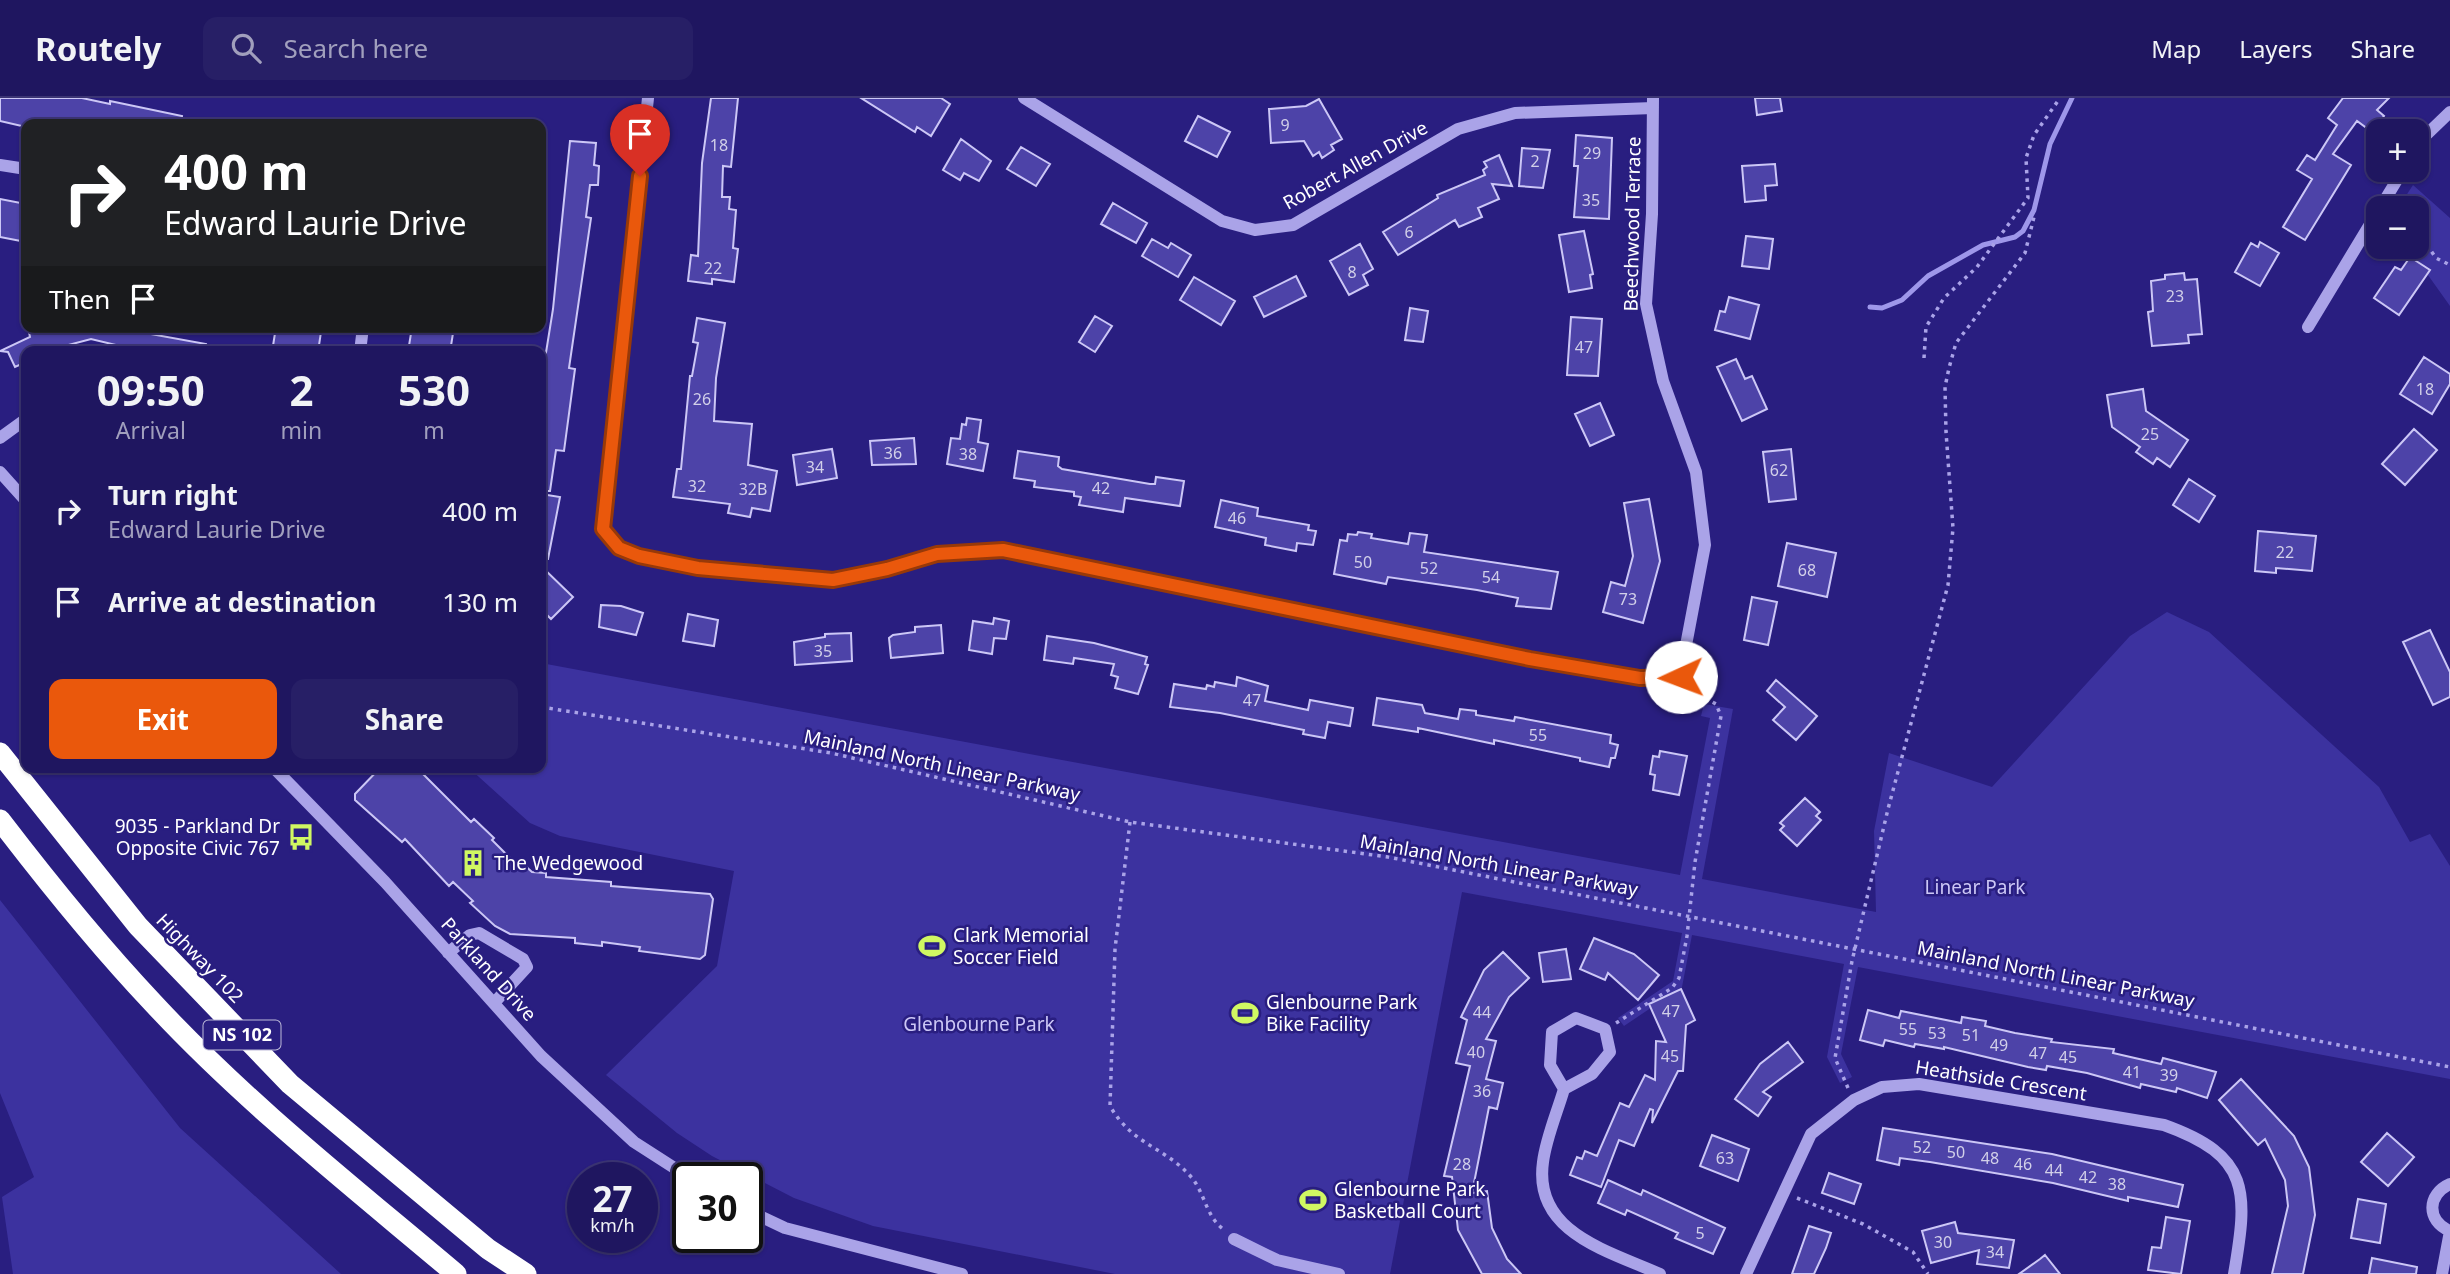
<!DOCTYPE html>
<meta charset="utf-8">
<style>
:root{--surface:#1f1660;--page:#271f66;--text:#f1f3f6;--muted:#a19fbd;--line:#3c3575;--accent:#ea580c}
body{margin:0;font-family:"Noto Sans",sans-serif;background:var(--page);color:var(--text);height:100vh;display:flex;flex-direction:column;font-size:26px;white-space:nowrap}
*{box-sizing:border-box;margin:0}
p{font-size:23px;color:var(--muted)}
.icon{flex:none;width:38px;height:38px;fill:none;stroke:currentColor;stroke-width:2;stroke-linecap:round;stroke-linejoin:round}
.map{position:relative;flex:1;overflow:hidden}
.sheet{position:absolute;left:21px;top:248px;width:525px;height:427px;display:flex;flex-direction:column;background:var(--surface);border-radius:14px;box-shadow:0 2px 5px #0004,0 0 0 2px var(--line)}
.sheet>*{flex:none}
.top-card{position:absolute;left:21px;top:21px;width:525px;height:214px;border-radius:14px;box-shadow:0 2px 5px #0004,0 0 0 2px var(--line);background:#202124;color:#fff;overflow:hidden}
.tools{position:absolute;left:2366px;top:21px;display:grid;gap:14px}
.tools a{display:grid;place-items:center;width:63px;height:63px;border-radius:14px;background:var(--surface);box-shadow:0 2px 5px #0004,0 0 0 2px var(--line);font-size:35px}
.speed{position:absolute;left:567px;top:1064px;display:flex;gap:14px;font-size:35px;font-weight:700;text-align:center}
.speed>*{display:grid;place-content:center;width:91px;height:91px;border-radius:50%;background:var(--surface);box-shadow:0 2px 5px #0004,0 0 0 2px var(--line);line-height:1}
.speed small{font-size:18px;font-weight:400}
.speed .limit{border:4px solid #111;border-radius:10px;background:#fff;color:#111}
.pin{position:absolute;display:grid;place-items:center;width:60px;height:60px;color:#fff;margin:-72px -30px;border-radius:50% 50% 50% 0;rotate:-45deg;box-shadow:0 0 7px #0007}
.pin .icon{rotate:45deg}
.me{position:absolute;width:77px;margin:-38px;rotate:268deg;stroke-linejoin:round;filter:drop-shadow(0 0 5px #0008)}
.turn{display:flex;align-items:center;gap:24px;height:147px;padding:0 28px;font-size:32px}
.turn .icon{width:91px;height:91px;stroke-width:2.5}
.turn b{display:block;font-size:49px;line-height:60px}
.then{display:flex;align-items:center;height:66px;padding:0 28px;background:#0003;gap:14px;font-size:26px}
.eta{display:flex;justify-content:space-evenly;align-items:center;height:119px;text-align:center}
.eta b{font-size:42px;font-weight:700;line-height:49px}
.primary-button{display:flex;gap:14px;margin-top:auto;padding:14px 28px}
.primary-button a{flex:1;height:80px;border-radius:14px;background:var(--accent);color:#fff;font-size:28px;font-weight:700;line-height:80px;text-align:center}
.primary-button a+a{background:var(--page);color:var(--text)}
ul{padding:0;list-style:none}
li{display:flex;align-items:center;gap:21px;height:91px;padding:0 28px}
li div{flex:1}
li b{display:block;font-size:26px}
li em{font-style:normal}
header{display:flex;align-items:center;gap:42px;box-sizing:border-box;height:98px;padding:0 35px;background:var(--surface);border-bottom:2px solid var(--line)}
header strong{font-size:33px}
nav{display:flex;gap:38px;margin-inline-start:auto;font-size:24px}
.search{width:490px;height:63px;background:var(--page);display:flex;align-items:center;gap:18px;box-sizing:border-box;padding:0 24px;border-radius:14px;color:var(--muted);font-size:26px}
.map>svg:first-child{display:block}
.green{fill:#3c329f}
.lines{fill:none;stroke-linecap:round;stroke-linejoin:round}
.stream{stroke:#9e97ea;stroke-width:5}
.building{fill:#4d43a8;stroke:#ccc7f6;stroke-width:2}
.path{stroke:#aaa3e8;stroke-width:3.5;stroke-dasharray:3.5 5;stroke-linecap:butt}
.minor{stroke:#aaa3e8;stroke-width:12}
.highway{stroke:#fff;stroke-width:21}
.route-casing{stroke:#983908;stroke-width:18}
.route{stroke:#ea580c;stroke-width:12}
.labels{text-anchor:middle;stroke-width:5;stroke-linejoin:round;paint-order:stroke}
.number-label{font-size:16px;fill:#d2d0e9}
.shield{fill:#291e80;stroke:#bfbcd9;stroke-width:2}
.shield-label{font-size:18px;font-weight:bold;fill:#fff}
.street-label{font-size:19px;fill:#fff;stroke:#291e80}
.poi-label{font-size:19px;fill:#fff;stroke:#291e80;text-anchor:start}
.park-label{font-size:19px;fill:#ccc7f6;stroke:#291e80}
</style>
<header>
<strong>Routely</strong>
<div class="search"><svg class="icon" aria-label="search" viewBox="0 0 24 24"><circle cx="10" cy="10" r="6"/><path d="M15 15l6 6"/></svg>Search here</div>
<nav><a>Map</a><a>Layers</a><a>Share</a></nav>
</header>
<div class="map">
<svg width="2450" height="1176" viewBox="0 0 2450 1176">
<rect width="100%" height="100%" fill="#291e80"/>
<path class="green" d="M2413 87 2450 120V208L2408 149H2417V110H2398Z
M2167 514 2209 534 2379 689 2410 744 2430 736 2450 768V981L1858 869 1841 956 1852 979 1840 985 1827 959 1844 866 1692 837 1682 889 1624 928 1618 920 1673 883 1682 835 1462 794 1390 1176H1115L873 1128 794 1100 712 1058 677 1035 606 977 717 868 734 773 560 738 530 725 469 670H541V565L1680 777 1710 620 1701 618 1704 606 1733 611 1702 781 1876 814 1874 733 1889 655 1992 689 2130 538Z
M0 802 180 1030 341 1176H13L2 1099 34 1079 0 995Z"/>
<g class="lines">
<path class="stream" d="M1870 209 1882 210 1902 202 1928 178 1983 147 2015 139 2023 133 2034 112 2050 46 2072 0"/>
</g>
<path class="building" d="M0 0H82L110 6V3L182 18 181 26H26V29L0 23Z
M711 0H738L731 69 723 68 722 99H730L729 111 736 112 733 150 738 151 734 184 712 181V186L688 183 691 157 698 158 702 65Z
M861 0H941L950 6 931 38 917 29 915 34Z
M1755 0H1780L1782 13 1757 17Z
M2343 0H2389L2377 12 2384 18 2372 34 2357 23 2333 56 2351 67 2305 142 2283 129 2312 81 2297 72 2307 57 2315 62 2337 27 2328 20Z
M1319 1 1342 41 1331 47 1334 52 1322 60 1319 54 1313 58 1304 43 1271 45 1269 11 1306 8Z
M1198 18 1230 34 1217 59 1185 43Z
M1576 37 1612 40 1609 121 1574 119 1578 68H1574Z
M961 41 991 63 979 83 964 75 960 82 943 72Z
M570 43 596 45 594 67 599 68 598 87H590L586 119 591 120 569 270 575 271 564 353 556 352 550 393H541V267H544L553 211Z
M1021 49 1050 66 1036 88 1007 71Z
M1522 50 1550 52 1543 90 1519 88Z
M1499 57 1512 88 1492 86 1499 101 1478 110 1482 119 1459 129 1455 122 1398 157 1383 134 1438 100 1437 97 1485 77 1483 72 1487 69 1484 64Z
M1775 66 1777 87 1765 88 1766 102 1745 104 1742 68Z
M0 101 26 106V144L0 139Z
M1113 105 1147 125 1136 145 1101 126Z
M1584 133 1593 176 1590 177 1592 190 1569 194 1559 137Z
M1746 138 1773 141 1769 171 1742 168Z
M1152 141 1168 150 1171 145 1191 157 1178 179 1142 158Z
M2260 144 2279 155 2260 188 2235 174 2251 145 2258 149Z
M1360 146 1373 171 1363 177 1368 187 1349 197 1330 163Z
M2410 159 2430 172 2399 217 2374 200 2395 169 2401 172Z
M2184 175 2185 182 2197 181 2202 236 2188 237 2189 245 2152 248 2148 214 2153 213 2151 183 2165 181V177Z
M1296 178 1306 198 1264 219 1254 199Z
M1194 179 1235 203 1221 227 1180 202Z
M1729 199 1759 207 1750 241 1715 232 1720 213 1725 214Z
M1410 210 1428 213 1423 244 1405 242Z
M1095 218 1112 228 1095 254 1079 244Z
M1571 219 1602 221 1598 278 1567 277Z
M697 220 725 225 716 280 714 323 752 326 748 367 777 373 770 413 752 410 750 419 728 415 730 406 673 399 677 371H681L690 278H692L698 245 693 244Z
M28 229H135L134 233 206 246 205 254H145L91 241 42 254H26V264L15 269 8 254 0 253 30 239Z
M276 229H308L321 234 318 254H272Z
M412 229H454L450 254H408Z
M2424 259 2450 276V286L2432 316 2400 296Z
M1736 261 1745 281 1752 278 1767 311 1742 323 1717 269Z
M2143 291 2146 313 2188 342 2170 369 2157 360 2153 366 2136 354 2140 349 2112 329 2107 297Z
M1600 305 1614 337 1590 348 1575 316Z
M967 320 981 322 978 344 988 346 983 373 947 366 951 340 960 341 962 326 966 327Z
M2414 331 2437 352 2405 387 2382 366Z
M914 340 916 366 872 367 870 343Z
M832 351 837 380 797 387 793 357Z
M1791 351 1796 401 1769 404 1763 354Z
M1018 353 1059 359 1058 368 1062 371 1150 386H1155L1156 379 1184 383 1180 408 1125 400 1123 414 1079 407 1081 399 1074 398V394L1034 389 1035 383 1014 380Z
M2189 381 2215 398 2199 424 2173 407Z
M541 396 560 399 548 461H541Z
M1649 401 1660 463 1643 525 1603 514 1611 484 1625 488 1633 458 1624 405Z
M1221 402 1258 410 1257 418 1309 427 1308 432 1316 433 1313 447 1297 445 1296 453 1265 447 1266 440 1215 429Z
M2258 433 2316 438 2312 473 2276 470V475L2255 473Z
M1358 434 1372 436 1371 440 1408 446 1410 435 1427 437 1424 454 1558 474 1551 511 1516 508 1518 500 1477 492 1388 479 1386 486 1334 476 1340 442 1347 443 1348 436 1357 437Z
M1787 445 1836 455 1827 499 1778 488Z
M541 468 573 499 551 521 541 511Z
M1752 499 1777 504 1768 547 1744 542Z
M601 507 621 508 643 515 636 537 599 529Z
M688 516 718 522 714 548 683 543Z
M994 520 1009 523 1006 541 994 540 992 556 969 552 973 523 993 526Z
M941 527 943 555 891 560 889 540 893 537 915 534V529Z
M2430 532 2450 574V599L2433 607 2403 544Z
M851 535 852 563 795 567 794 544 825 539V536Z
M1047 538 1094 545 1147 559 1145 566 1148 567 1138 596 1115 590 1118 579 1111 577 1114 566 1074 560 1073 566 1044 562Z
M1237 579 1268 588 1265 603 1308 612 1310 602 1353 610 1350 628 1328 624 1325 640 1303 636 1304 632 1220 615 1170 609 1174 586 1206 591 1207 587 1214 589 1215 584 1236 588Z
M1776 582 1817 618 1796 642 1773 622 1785 609 1767 593Z
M1377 600 1422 607 1425 615 1458 621 1460 611 1476 613V617L1514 623 1515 619 1611 637 1610 645 1618 647 1615 660H1611L1609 669 1580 663V660L1494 642V646L1418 630V634L1373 627Z
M1660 653 1687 658 1679 697 1653 692 1655 677 1650 676 1653 658 1659 659Z
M380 670H417L471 724 474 721 494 740 492 742 519 769 522 765 532 774 546 775V779L611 784V788L710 796 713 801 705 857 700 861 639 853 640 849 602 844V848L575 845V840L510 836 495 828 470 805 473 803 453 784 449 788 405 741 402 744 355 702V696Z
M1805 700 1820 714 1816 718 1821 722 1797 748 1780 732 1784 728 1780 725Z
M1594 840 1634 856 1659 877 1638 902 1608 875 1605 882 1580 871Z
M1566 851 1571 881 1543 884 1539 855Z
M1503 854 1529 880 1509 899 1486 941 1496 943 1486 981 1503 985 1497 1011 1489 1009 1472 1095 1487 1093 1492 1130 1507 1161 1521 1176H1482L1458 1132 1452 1079 1444 1078 1470 968 1456 965 1467 922 1461 919 1484 872Z
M1681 891 1695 922 1686 927 1683 973H1678L1652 1025 1653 1012 1650 1011 1634 1048 1619 1042 1601 1089 1570 1077 1577 1059 1582 1061 1585 1053 1597 1058 1620 1005 1629 1009 1645 977 1655 982 1656 943 1666 944 1649 906Z
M1868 912 1899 920 1901 913 1961 925 1962 919 1986 923 1985 928 2015 935 2052 941 2051 944 2114 951 2113 955 2161 966 2163 960 2216 974 2207 1000 2177 990 2176 994 2141 986 2140 990 2087 975 2047 968 2046 972 2028 969 1944 949V951L1915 946 1914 949 1885 942 1883 948 1860 942Z
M1788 944 1803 964 1763 994 1771 999 1758 1018 1735 1001 1760 966Z
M2241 981 2294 1038 2309 1069 2315 1117 2303 1176H2272L2288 1108 2285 1082 2265 1041 2258 1047 2219 1002Z
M1883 1030 2052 1056 2183 1087 2178 1109 2128 1099V1103L2053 1085 1930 1064 1900 1060 1899 1067 1877 1062Z
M2387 1035 2414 1059 2388 1088 2361 1064Z
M1712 1037 1749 1051 1738 1083 1700 1068Z
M1829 1075 1861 1086 1854 1106 1822 1095Z
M1608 1082 1641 1097 1643 1092 1725 1130 1713 1156 1675 1140 1678 1135 1627 1112 1625 1117 1598 1105Z
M2358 1101 2386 1106 2380 1145 2351 1140Z
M2166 1119 2190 1123 2181 1176 2148 1172 2152 1149 2161 1150Z
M1955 1124 1958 1135 2014 1142 2009 1170 1977 1166 1979 1152 1931 1165 1922 1133Z
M1809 1128 1831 1135 1826 1150 1814 1176H1792Z
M2045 1157 2060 1176H2019L2040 1161Z
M2372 1160 2417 1169 2416 1176H2369Z"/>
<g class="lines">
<path class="path" d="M2417 133 2436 160 2450 167
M1924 260 1926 229 1944 200 1977 169 2028 100 2026 60 2034 37 2060 0
M541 609 831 655 1130 724 1388 759 2450 969
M1130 724 1115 851 1110 1008C1133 1048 1166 1049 1192 1080 1205 1096 1206 1118 1223 1131
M1616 925 1672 890 1679 880 1687 838 1695 764 1721 618 1716 606 1687 590
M1848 990 1835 960 1852 863 1888 711 1948 487 1953 430 1946 334 1945 289 1949 270 1956 245 2025 155 2034 119
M1797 1100 1863 1126 1913 1154 1928 1176"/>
<path class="minor" d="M648 0 606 391 603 431 619 450 639 458 698 470 833 482 887 472 937 455 1003 452 1530 561 1640 581 1680 579 1705 447 1696 374 1663 283 1646 206 1652 116 1653 0
M1024 0 1222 123 1255 132 1293 127 1458 31 1515 15 1653 10
M2417 50 2424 39 2450 14
M0 67 26 71
M2380 110 2403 72
M2308 229 2378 113
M360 254 363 229
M0 340 26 321
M0 374 26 403
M274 670 385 784 541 958 634 1044 690 1080
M448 855 470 837 479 835 523 861 527 869 494 905
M1564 991 1550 967 1552 934 1576 920 1605 931 1610 954 1592 976 1564 991C1557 1015 1546 1040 1543 1064 1533 1135 1609 1153 1660 1176
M2450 1086C2427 1096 2426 1123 2450 1133
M747 1112 785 1130 962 1176
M1234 1141 1277 1162 1339 1176
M1746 1176 1811 1036 1854 1002 1882 989 1919 986 2164 1027C2251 1058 2248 1094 2234 1176
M2442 1176 2450 1133"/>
<path class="highway" d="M0 655 138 828 290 986 488 1151 526 1176
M0 722C49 786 99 848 154 906 246 1005 353 1089 456 1176"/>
</g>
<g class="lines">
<defs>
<path id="route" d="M640 78 603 431 619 450 639 458 698 470 833 482 887 471 937 456 1003 452 1530 561 1640 580 1681 579"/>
</defs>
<use href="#route" class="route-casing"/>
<use href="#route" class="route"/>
</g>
<defs>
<symbol id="bus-bare" viewBox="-9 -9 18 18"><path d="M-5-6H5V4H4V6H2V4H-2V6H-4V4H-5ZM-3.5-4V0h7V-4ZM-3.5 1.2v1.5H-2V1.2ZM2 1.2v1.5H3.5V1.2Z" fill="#d0f762" stroke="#291e80" stroke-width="2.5" paint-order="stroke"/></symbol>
<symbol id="building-bare" viewBox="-9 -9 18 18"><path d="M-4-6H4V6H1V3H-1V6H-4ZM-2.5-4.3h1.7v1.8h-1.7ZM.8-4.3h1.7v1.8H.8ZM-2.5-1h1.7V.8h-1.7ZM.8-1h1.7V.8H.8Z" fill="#d0f762" stroke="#291e80" stroke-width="2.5" paint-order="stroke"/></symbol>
<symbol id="stadium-bare" viewBox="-9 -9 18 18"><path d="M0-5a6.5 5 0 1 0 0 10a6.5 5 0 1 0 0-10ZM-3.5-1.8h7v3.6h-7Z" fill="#d0f762" stroke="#291e80" stroke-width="2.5" paint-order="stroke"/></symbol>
</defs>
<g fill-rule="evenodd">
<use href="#bus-bare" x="282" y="720" width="38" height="38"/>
<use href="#building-bare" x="454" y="746" width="38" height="38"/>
<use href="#stadium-bare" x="913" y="829" width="38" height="38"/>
<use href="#stadium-bare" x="1226" y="896" width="38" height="38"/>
<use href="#stadium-bare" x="1294" y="1083" width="38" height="38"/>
</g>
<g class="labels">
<g class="number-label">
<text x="1285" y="33">9</text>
<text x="719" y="53">18</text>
<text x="1592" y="61">29</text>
<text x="1535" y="69">2</text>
<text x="1591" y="108">35</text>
<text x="1409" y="140">6</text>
<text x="713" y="176">22</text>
<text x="1352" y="180">8</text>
<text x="2175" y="204">23</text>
<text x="1584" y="255">47</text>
<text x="2425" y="297">18</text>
<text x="702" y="307">26</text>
<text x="2150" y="342">25</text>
<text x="893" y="361">36</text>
<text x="968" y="362">38</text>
<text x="815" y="375">34</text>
<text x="1779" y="378">62</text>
<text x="697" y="394">32</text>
<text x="1101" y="396">42</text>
<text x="753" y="397">32B</text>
<text x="1237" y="426">46</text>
<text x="2285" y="460">22</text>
<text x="1363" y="470">50</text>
<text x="1429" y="476">52</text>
<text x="1807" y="478">68</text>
<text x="1491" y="485">54</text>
<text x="1628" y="507">73</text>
<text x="823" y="559">35</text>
<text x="1252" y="608">47</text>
<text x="1538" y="643">55</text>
<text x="1671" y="919">47</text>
<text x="1482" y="920">44</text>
<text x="1908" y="937">55</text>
<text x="1937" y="941">53</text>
<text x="1971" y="943">51</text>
<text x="1999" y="953">49</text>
<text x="1476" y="960">40</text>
<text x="2038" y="961">47</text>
<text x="1670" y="964">45</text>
<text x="2068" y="965">45</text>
<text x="2132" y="980">41</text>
<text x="2169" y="983">39</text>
<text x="1482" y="999">36</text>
<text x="1922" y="1055">52</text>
<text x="1956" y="1060">50</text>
<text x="1725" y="1066">63</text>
<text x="1990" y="1066">48</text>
<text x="1462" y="1072">28</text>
<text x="2023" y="1072">46</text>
<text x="2054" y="1078">44</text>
<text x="2088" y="1085">42</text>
<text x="2117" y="1092">38</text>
<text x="1700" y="1141">5</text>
<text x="1943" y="1150">30</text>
<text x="1995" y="1160">34</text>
</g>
<rect class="shield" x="203.5" y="922.5" width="77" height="29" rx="5"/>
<g class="shield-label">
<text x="242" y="943">NS 102</text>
</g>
<g class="street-label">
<text transform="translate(1355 67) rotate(-29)" y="7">Robert Allen Drive</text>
<text transform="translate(1632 126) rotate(-89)" y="7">Beechwood Terrace</text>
<text transform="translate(942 667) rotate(12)" y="7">Mainland North Linear Parkway</text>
<text transform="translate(1499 767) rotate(10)" y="7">Mainland North Linear Parkway</text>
<text transform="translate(200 860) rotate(46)" y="7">Highway 102</text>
<text transform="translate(489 871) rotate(48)" y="7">Parkland Drive</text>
<text transform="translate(2056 876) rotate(11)" y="7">Mainland North Linear Parkway</text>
<text transform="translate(2001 982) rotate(9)" y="7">Heathside Crescent</text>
</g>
<g class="poi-label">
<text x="280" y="735" text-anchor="end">9035 - Parkland Dr<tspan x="280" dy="22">Opposite Civic 767</tspan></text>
<text x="494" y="772">The Wedgewood</text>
<text x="953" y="844">Clark Memorial<tspan x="953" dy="22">Soccer Field</tspan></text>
<text x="1266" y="911">Glenbourne Park<tspan x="1266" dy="22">Bike Facility</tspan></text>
<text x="1334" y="1098">Glenbourne Park<tspan x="1334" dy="22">Basketball Court</tspan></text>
</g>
<g class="park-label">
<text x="1975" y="796">Linear Park</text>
<text x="979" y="933">Glenbourne Park</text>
</g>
</g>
</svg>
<div class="tools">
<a>+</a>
<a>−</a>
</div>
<div class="speed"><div>27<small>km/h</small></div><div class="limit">30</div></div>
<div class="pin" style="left:640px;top:78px;background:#d93025"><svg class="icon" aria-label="arrive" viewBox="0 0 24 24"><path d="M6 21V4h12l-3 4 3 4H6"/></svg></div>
<svg class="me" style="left:1681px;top:579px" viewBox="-20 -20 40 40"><circle r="19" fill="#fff"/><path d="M0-13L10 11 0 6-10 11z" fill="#ea580c"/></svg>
<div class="top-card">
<div class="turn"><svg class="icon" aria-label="right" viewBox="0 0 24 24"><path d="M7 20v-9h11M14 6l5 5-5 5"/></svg><div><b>400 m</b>Edward Laurie Drive</div></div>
<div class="then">Then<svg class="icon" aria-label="arrive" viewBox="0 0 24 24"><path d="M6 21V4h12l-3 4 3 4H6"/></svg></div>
</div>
<section class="sheet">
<div class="eta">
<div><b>09:50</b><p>Arrival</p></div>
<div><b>2</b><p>min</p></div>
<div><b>530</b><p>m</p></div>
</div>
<ul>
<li><svg class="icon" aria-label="right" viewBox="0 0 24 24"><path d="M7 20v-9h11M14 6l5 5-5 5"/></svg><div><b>Turn right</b><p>Edward Laurie Drive</p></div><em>400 m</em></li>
<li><svg class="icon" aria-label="arrive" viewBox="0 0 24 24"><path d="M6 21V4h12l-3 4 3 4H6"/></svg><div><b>Arrive at destination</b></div><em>130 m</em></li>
</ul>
<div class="primary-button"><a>Exit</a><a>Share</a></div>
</section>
</div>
